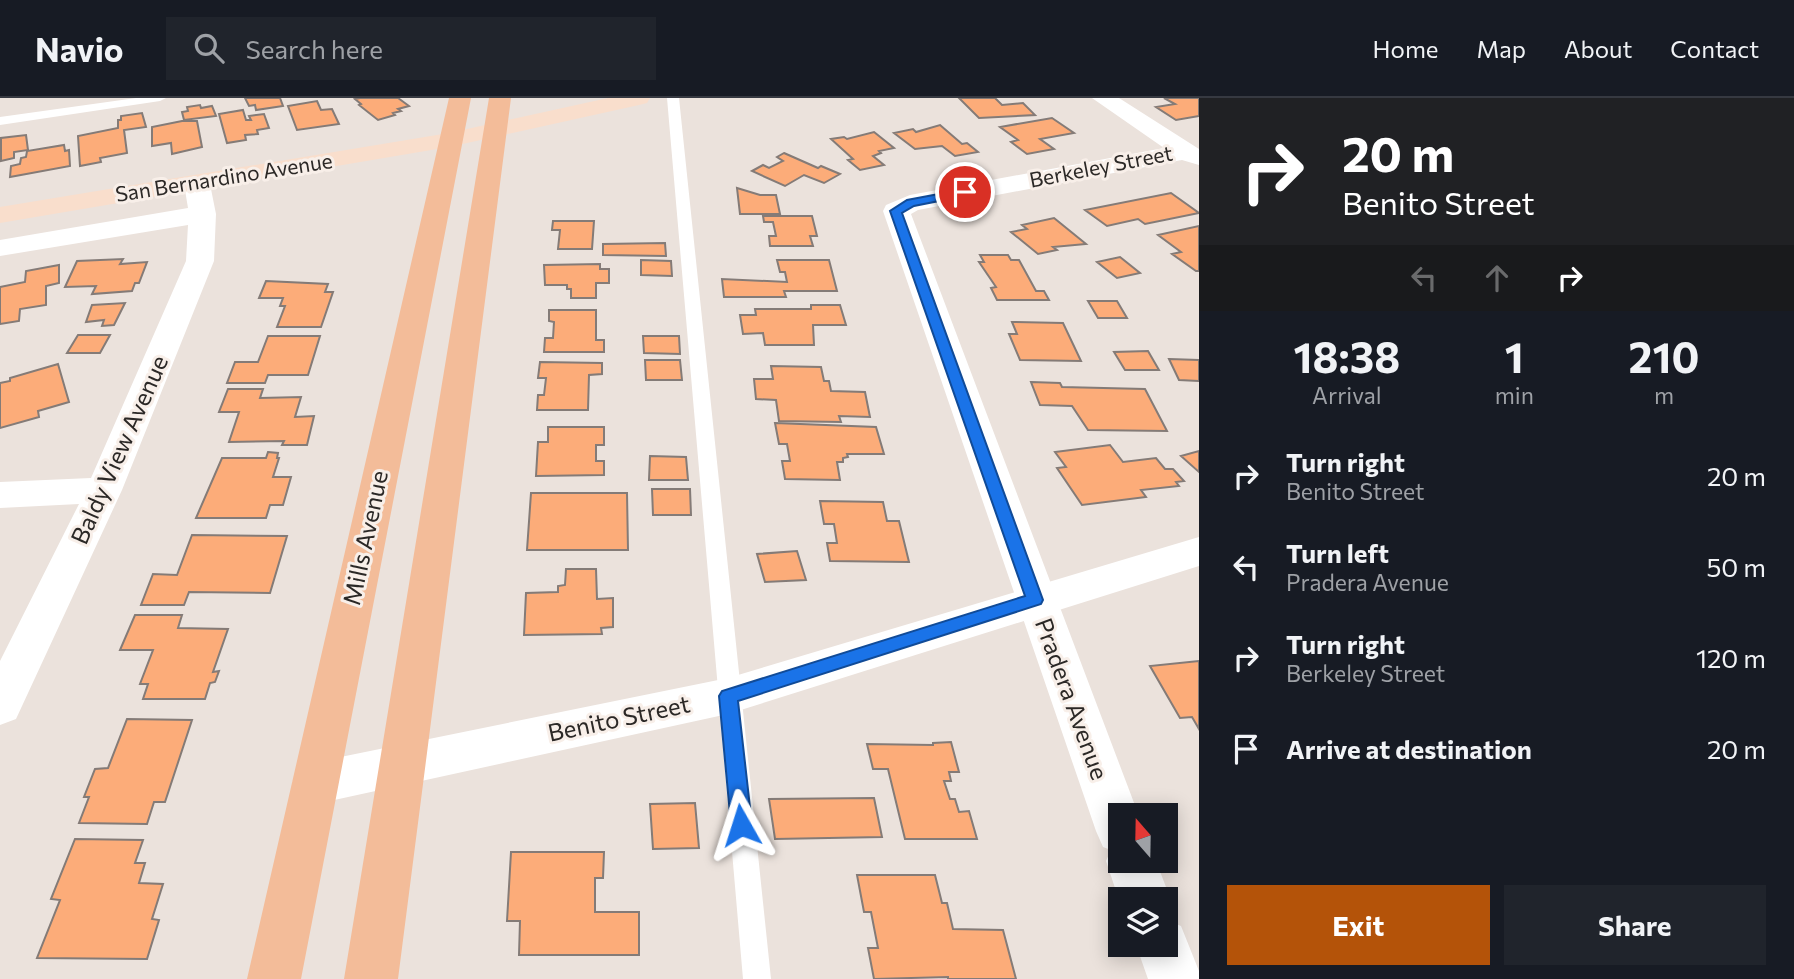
<!DOCTYPE html>
<style>
:root{--surface:#171b24;--page:#20242c;--text:#f1f3f6;--muted:#9ea1a6;--line:#363941;--accent:#b45309}
body{margin:0;font-family:Commissioner,sans-serif;background:var(--page);color:var(--text);height:100vh;display:flex;flex-direction:column;font-size:26px;white-space:nowrap}
*{box-sizing:border-box;margin:0}
p{font-size:23px;color:var(--muted)}
.icon{flex:none;width:38px;height:38px;fill:none;stroke:currentColor;stroke-width:2;stroke-linecap:round;stroke-linejoin:round}
.map{position:relative;flex:1;overflow:hidden}
.side{display:flex;flex-direction:column;background:var(--surface);width:595px}
.side>*{flex:none}
.hud{background:#202124;color:#fff;overflow:hidden}
.needle{width:46px;rotate:340deg}
.controls{position:absolute;left:1108px;top:705px;display:grid;gap:14px}
.controls a{display:grid;place-items:center;width:70px;height:70px;border-radius:0px;background:var(--surface);box-shadow:0 4px 18px #0003;font-size:35px}
.pin{position:absolute;display:grid;place-items:center;width:60px;height:60px;color:#fff;margin:-30px;border:4px solid #fff;border-radius:50%;box-shadow:0 2px 7px #0007}
.me{position:absolute;width:77px;margin:-38px;rotate:354deg;stroke-linejoin:round;filter:drop-shadow(0 0 5px #0008)}
.turn{display:flex;align-items:center;gap:24px;height:147px;padding:0 28px;font-size:32px}
.turn .icon{width:91px;height:91px;stroke-width:2.5}
.turn b{display:block;font-size:49px;line-height:60px}
.lanes{display:flex;align-items:center;height:66px;padding:0 28px;background:#0003;justify-content:center;gap:35px;direction:ltr}
.lanes .off{opacity:.35}
.eta{display:flex;justify-content:space-evenly;align-items:center;height:119px;text-align:center}
.eta b{font-size:42px;font-weight:700;line-height:49px}
.button{display:flex;gap:14px;margin-top:auto;padding:14px 28px}
.button a{flex:1;height:80px;border-radius:0px;background:var(--accent);color:#fff;font-size:28px;font-weight:700;line-height:80px;text-align:center}
.button a+a{background:var(--page);color:var(--text)}
ul{padding:0;list-style:none}
li{display:flex;align-items:center;gap:21px;height:91px;padding:0 28px}
li div{flex:1}
li b{display:block;font-size:26px}
li em{font-style:normal}
header{display:flex;align-items:center;gap:42px;box-sizing:border-box;height:98px;padding:0 35px;background:var(--surface);border-bottom:2px solid var(--line)}
header strong{font-size:33px}
nav{display:flex;gap:38px;margin-inline-start:auto;font-size:24px}
.search{width:490px;height:63px;background:var(--page);display:flex;align-items:center;gap:18px;box-sizing:border-box;padding:0 24px;border-radius:0px;color:var(--muted);font-size:26px}
main{display:flex;flex:1;min-height:0}
.map>svg:first-child{display:block}
.building{fill:#fcac79;stroke:#847b77;stroke-width:2}
.lines{fill:none;stroke-linecap:round;stroke-linejoin:round}
.service{fill:#fff;fill-rule:evenodd}
.minor{fill:#fff;fill-rule:evenodd}
.tertiary{fill:#fff;fill-rule:evenodd}
.secondary{fill:#f9decc;fill-rule:evenodd}
.primary{fill:#f3bc99;fill-rule:evenodd}
.route{fill:#1a73e8;stroke:#114b97;stroke-width:2}
.labels{text-anchor:middle;stroke-width:6;stroke-linejoin:round;paint-order:stroke}
.far-street-label{font-size:21px;fill:#2b2826;stroke:#f8efe9}
.street-label{font-size:24px;fill:#2b2826;stroke:#f8efe9}
</style>
<header>
<strong>Navio</strong>
<div class="search"><svg class="icon" aria-label="search" viewBox="0 0 24 24"><circle cx="10" cy="10" r="6"/><path d="M15 15l6 6"/></svg>Search here</div>
<nav><a>Home</a><a>Map</a><a>About</a><a>Contact</a></nav>
</header>
<main>
<div class="map">
<svg width="1199" height="881" viewBox="0 0 1199 881">
<rect width="100%" height="100%" fill="#ebe2dc"/>
<path class="building" d="M245 0H280L283 8 256 12 255 7 249 8Z
M360 0H398L409 8 398 11 401 13 393 15 395 17 378 22 359 7 361 6 355 1Z
M959 0H995L1002 7 1023 5 1035 17 979 20Z
M1164 0H1199V18L1176 22 1156 9 1175 6Z
M317 3 321 12 332 11 339 26 297 32 288 8Z
M200 7 201 10 212 8 216 18 184 22 182 14 188 13 187 9Z
M243 12 246 22H251L249 18 264 16 269 30 257 32 258 36 245 37 246 42 227 45 219 16Z
M142 15 146 29 124 32 127 55 100 60 101 64 80 68 78 38 118 30V22H121V18Z
M1052 20 1074 35 1040 41 1054 51 1027 56 1011 44 1018 42 1000 29Z
M182 23H197L202 49 172 56 171 45 152 48V29Z
M940 27 962 46 967 45 978 54 955 58 942 48 915 51 894 35 913 31 916 34Z
M874 34 894 50 879 53 881 55 873 58 884 67 860 72 848 62 853 61 831 41 844 39 847 41Z
M26 37 28 52 14 54V60L1 63V40Z
M64 47 65 53 69 52 70 68 10 79 11 68 20 66 21 60 26 59 27 53Z
M784 55 818 70 821 68 840 76 824 85 804 77 785 88 752 73 763 67 769 70 783 63 777 59Z
M737 90 760 97H776L780 116H740Z
M1171 95 1199 115 1145 126 1138 121 1107 128 1085 112Z
M763 118H812L817 138H810L813 148H770L769 138H776L773 124H764Z
M1054 120 1086 146 1053 149 1057 152 1038 156 1011 134 1027 131 1022 127Z
M553 123H594L592 151H558L560 132H552Z
M1199 128V173H1196L1172 156 1181 154 1158 137Z
M665 145 666 158 603 157V146Z
M980 157H1008L1011 162H1019L1036 193H1044L1049 202H997L991 190 996 189 979 164H984Z
M1120 159 1140 175 1117 180 1097 164Z
M123 161 120 166 147 164 139 185H135L132 193 92 196 96 188 65 189 77 163Z
M641 162 671 163 672 178 641 177Z
M777 162H829L837 193H784L786 199H724L722 181 787 184 785 174H780Z
M600 166V171H609V185H596V200H571V191H567V187H545L544 167Z
M59 167V185L46 188V207L20 211 19 223 0 226V189L25 184 26 173Z
M266 183 328 186 325 194H333L321 229H277L285 208H280L283 200H259Z
M1088 203H1117L1127 220H1098Z
M125 205 114 227 102 228 104 222 86 224 92 207Z
M811 207H840L846 227H813L814 247H765L763 235 743 236 740 217H756L755 211H811Z
M549 212H596V242H604V254H544L545 240H553L554 224 549 223Z
M1012 224 1063 225 1081 263 1020 262 1009 236H1017Z
M78 237H110L100 255H67Z
M268 238H320L308 277H268L265 285H227L235 264H258Z
M643 238H679L680 256 644 255Z
M1148 253 1159 272H1125L1114 254Z
M1169 261 1199 262V283L1179 282Z
M645 262H680L682 282H646Z
M540 264 602 265V276L589 277 588 312H537L538 297H544L546 280H538Z
M58 266 69 304 38 313 39 319 0 330V285L10 283V280Z
M771 268 821 269 824 283H829L831 293 865 294 870 319 839 318 841 324 779 323 776 302 756 301 754 281H773Z
M1031 284 1060 285 1062 289 1145 291 1167 333 1088 332 1072 308 1040 307Z
M228 291H263L260 300 301 299 295 319 314 318 307 347H282L284 343 229 344 239 314H219Z
M775 325 876 329 884 356H847L848 359 843 360V364H837L840 382 785 381 782 363H790L787 346H779Z
M548 329H604V347H596V363H604V377L536 378 538 344H548Z
M1110 347 1123 364 1156 360 1165 371H1173L1184 383 1176 384 1179 388 1141 392 1146 399 1082 407 1057 370 1066 369 1055 354Z
M1199 353V374L1181 358Z
M268 354 278 355 277 360H279L273 379H291L283 407H270L266 420H196L222 360H266Z
M650 358 686 359 688 382H649Z
M652 391H690L691 417H653Z
M531 395H627L628 452H527Z
M820 403 883 404 887 423H899L909 464 830 463 827 445H837L834 426H824Z
M192 437 287 438 270 495 189 494 184 507H141L153 476 177 477Z
M797 453 806 482 765 484 757 456Z
M566 471H596L597 501 613 500V529L601 530 602 536 524 537 526 495 558 494V488L565 487Z
M135 517H182L178 530 228 531 213 574 219 573 215 584 210 585 205 601H143L148 586H140L153 552H120Z
M1199 563V631L1192 619 1180 620 1150 568Z
M127 621 192 622 165 704H154L147 726 79 725 89 699H84L95 671 108 670Z
M951 644 959 674H949L951 683H944L950 701H955L959 714 969 713 977 741H905L888 671H873L867 646 933 647V645Z
M874 700 882 739 775 741 769 701Z
M695 705 699 750 653 751 650 706Z
M75 741 143 742 135 765H145L139 785 163 786 152 821 159 822 147 861 37 860 60 802 51 801Z
M511 754H604L603 780H595V814H639V857H519L520 823H507Z
M857 777H935L942 805H947L953 831 1003 832 1016 881H948V879L874 881 868 850H878L871 814H864Z"/>
<g class="lines">
<path class="service" d="M136 0H166L160 3 0 27V19Z
M667 0H679L771 881H743Z"/>
<path class="minor" d="M1092 0H1119L1199 51V67L1182 62 918 112 911 116 1139 718H1120V763H1156L1171 802 1166 814V802H1119L1106 763 1111 752 1103 749 1096 733 883 113 886 107 910 97 1164 50Z
M197 78 206 80 210 86 216 116 214 163 122 392 16 621 0 627V563L79 406 0 410V384L91 380 186 163 188 127 0 158V142L188 110 184 86 188 80Z
M1166 822 1181 828 1199 873V881H1148L1136 847H1166Z"/>
<path class="tertiary" d="M1199 439V468L728 616 316 706 299 700 292 685 299 670 316 664 728 580Z"/>
<path class="secondary" d="M608 0H650L647 5 639 7 449 49 0 125V109L449 35Z"/>
<path class="primary" d="M449 0H471L301 881H247Z
M489 0H511L398 881H344Z"/>
</g>
<path class="route" d="M965 91 971 94 969 97 914 108 902 115 1043 502 1041 506 738 603 752 727 749 733 741 736 734 733 731 727 719 598 722 593 1025 498 890 113 907 102Z"/>
<g class="labels">
<g class="far-street-label">
<text transform="translate(1101 69) rotate(-11)" y="7">Berkeley Street</text>
<text transform="translate(224 80) rotate(-9)" y="7">San Bernardino Avenue</text>
</g>
<g class="street-label">
<text transform="translate(120 352) rotate(-66)" y="8">Baldy View Avenue</text>
<text transform="translate(366 440) rotate(-78)" y="8">Mills Avenue</text>
<text transform="translate(1071 601) rotate(70)" y="8">Pradera Avenue</text>
<text transform="translate(619 621) rotate(-12)" y="8">Benito Street</text>
</g>
</g>
</svg>
<div class="controls">
<a><svg class="needle" viewBox="-14 -14 28 28"><path d="M0-13l5 13h-10z" fill="#e53935"/><path d="M0 13l5-13h-10z" fill="#9ea1a6"/></svg></a>
<a><svg class="icon" aria-label="layers" viewBox="0 0 24 24"><path d="M12 4l9 5-9 5-9-5zM3 14l9 5 9-5"/></svg></a>
</div>
<div class="pin" style="left:965px;top:94px;background:#d93025"><svg class="icon" aria-label="arrive" viewBox="0 0 24 24"><path d="M6 21V4h12l-3 4 3 4H6"/></svg></div>
<svg class="me" style="left:741px;top:727px" viewBox="-20 -20 40 40"><path d="M0-17L14 15 0 8-14 15z" fill="#1a73e8" stroke="#fff" stroke-width="4"/></svg>
</div>
<section class="side">
<div class="hud">
<div class="turn"><svg class="icon" aria-label="right" viewBox="0 0 24 24"><path d="M7 20v-9h11M14 6l5 5-5 5"/></svg><div><b>20 m</b>Benito Street</div></div>
<div class="lanes"><svg class="icon off" aria-label="left" viewBox="0 0 24 24"><path d="M17 20v-9H6M10 6l-5 5 5 5"/></svg><svg class="icon off" aria-label="ahead" viewBox="0 0 24 24"><path d="M12 20V5M6 11l6-6 6 6"/></svg><svg class="icon" aria-label="right" viewBox="0 0 24 24"><path d="M7 20v-9h11M14 6l5 5-5 5"/></svg></div>
</div>
<div class="eta">
<div><b>18:38</b><p>Arrival</p></div>
<div><b>1</b><p>min</p></div>
<div><b>210</b><p>m</p></div>
</div>
<ul>
<li><svg class="icon" aria-label="right" viewBox="0 0 24 24"><path d="M7 20v-9h11M14 6l5 5-5 5"/></svg><div><b>Turn right</b><p>Benito Street</p></div><em>20 m</em></li>
<li><svg class="icon" aria-label="left" viewBox="0 0 24 24"><path d="M17 20v-9H6M10 6l-5 5 5 5"/></svg><div><b>Turn left</b><p>Pradera Avenue</p></div><em>50 m</em></li>
<li><svg class="icon" aria-label="right" viewBox="0 0 24 24"><path d="M7 20v-9h11M14 6l5 5-5 5"/></svg><div><b>Turn right</b><p>Berkeley Street</p></div><em>120 m</em></li>
<li><svg class="icon" aria-label="arrive" viewBox="0 0 24 24"><path d="M6 21V4h12l-3 4 3 4H6"/></svg><div><b>Arrive at destination</b></div><em>20 m</em></li>
</ul>
<div class="button"><a>Exit</a><a>Share</a></div>
</section>
</main>
